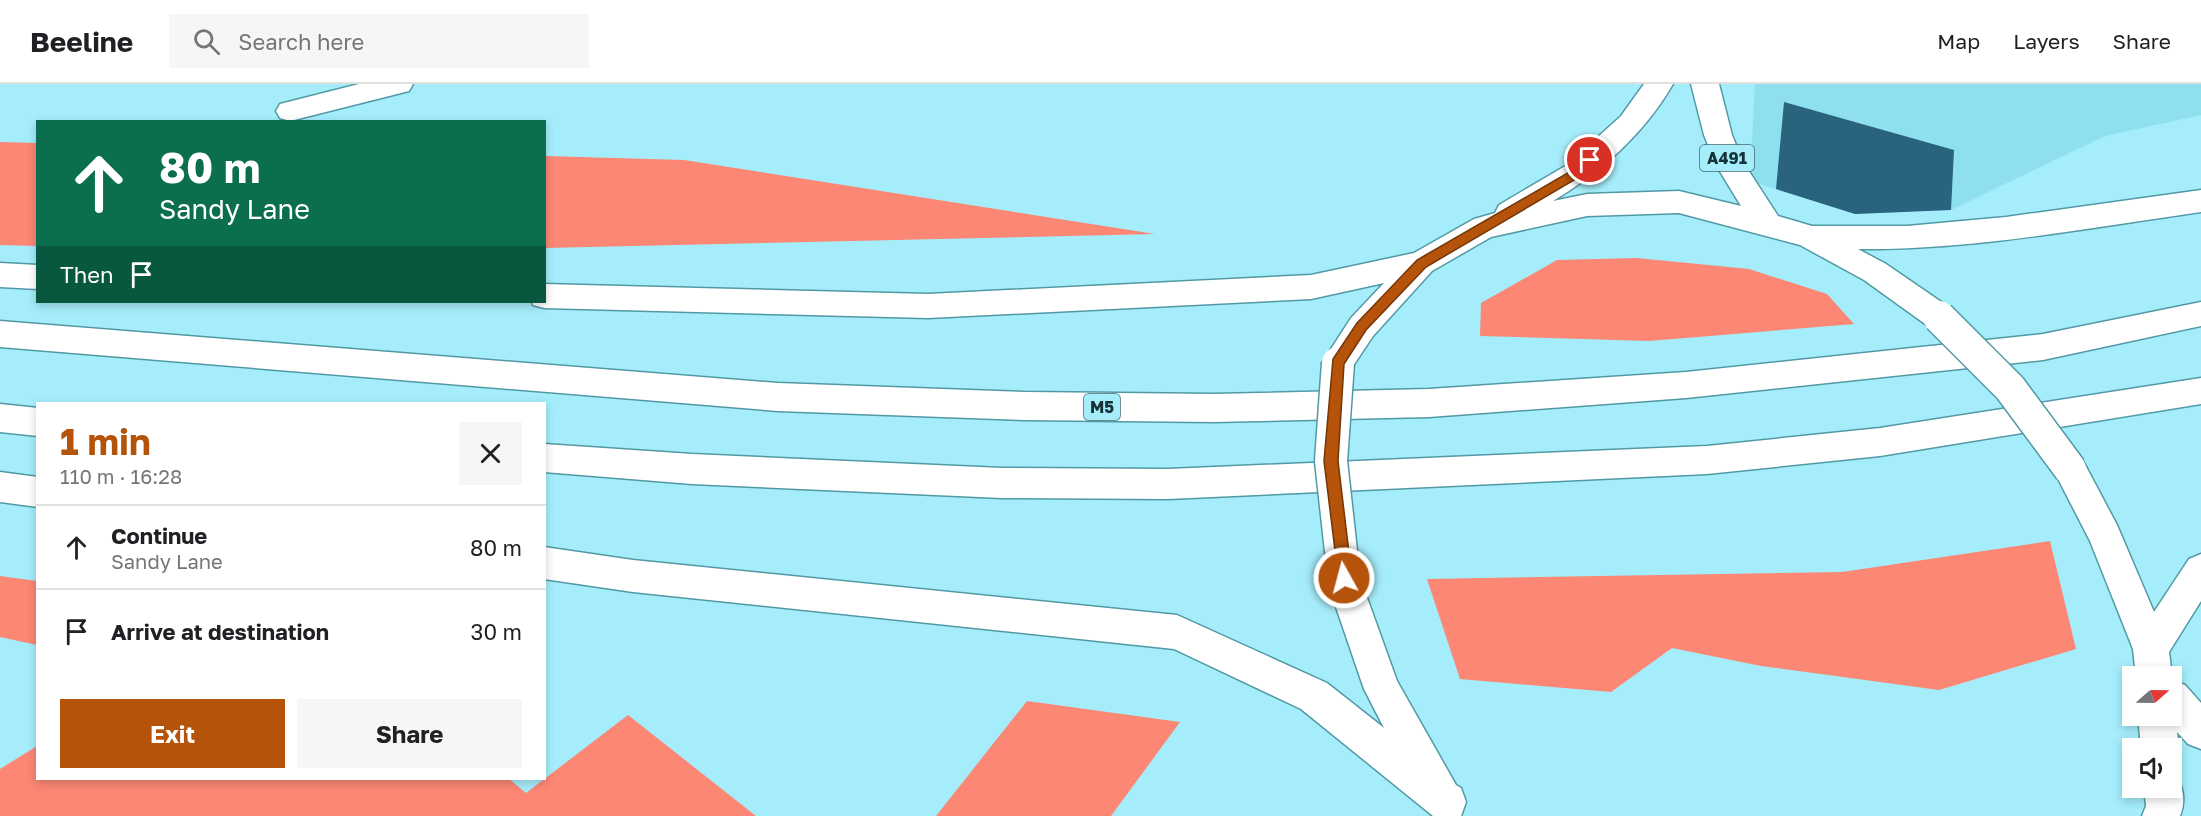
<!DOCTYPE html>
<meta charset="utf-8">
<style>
:root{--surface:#fff;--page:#f6f6f6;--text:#202124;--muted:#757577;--line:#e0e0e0;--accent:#b45309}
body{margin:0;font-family:"Golos Text",sans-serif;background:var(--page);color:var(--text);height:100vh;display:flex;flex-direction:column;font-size:22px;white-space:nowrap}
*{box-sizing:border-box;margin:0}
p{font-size:20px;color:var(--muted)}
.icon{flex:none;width:33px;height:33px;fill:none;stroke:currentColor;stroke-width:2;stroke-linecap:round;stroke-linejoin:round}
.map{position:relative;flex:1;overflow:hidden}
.side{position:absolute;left:36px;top:318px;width:510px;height:378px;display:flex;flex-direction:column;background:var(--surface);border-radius:0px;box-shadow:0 3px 9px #0003}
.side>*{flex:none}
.top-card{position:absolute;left:36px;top:36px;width:510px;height:183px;border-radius:0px;box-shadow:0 3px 9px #0003;background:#0b6e4f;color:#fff;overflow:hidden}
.needle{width:39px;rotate:70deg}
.controls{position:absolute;left:2122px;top:582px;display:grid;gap:12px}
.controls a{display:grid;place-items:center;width:60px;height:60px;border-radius:0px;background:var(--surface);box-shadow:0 3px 9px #0003;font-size:30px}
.pin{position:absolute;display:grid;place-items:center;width:51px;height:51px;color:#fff;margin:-26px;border:3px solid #fff;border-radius:50%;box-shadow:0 2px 6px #0007}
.me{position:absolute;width:66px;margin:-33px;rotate:353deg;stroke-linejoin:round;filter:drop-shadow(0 0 4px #0008)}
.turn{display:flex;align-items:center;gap:21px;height:126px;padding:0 24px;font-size:27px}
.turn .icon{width:78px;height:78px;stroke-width:2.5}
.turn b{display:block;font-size:42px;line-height:51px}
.then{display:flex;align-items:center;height:57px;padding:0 24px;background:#0003;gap:12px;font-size:22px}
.round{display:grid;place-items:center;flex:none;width:63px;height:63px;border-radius:0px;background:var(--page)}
.summary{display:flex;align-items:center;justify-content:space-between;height:102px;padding:0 24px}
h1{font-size:36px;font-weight:700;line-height:45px;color:var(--accent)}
.primary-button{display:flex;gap:12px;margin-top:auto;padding:12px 24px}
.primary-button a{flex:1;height:69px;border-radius:0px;background:var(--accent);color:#fff;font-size:24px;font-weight:700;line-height:69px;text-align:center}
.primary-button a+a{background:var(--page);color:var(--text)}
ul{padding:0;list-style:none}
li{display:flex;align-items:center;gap:18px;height:84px;padding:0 24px;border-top:2px solid var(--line)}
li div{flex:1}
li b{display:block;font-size:22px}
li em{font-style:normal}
header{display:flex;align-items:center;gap:36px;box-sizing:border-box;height:84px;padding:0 30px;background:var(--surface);border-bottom:2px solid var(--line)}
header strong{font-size:28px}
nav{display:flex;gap:33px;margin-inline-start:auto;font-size:21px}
.search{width:420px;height:54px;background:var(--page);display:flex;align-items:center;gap:15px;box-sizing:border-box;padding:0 21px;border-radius:0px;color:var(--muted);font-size:22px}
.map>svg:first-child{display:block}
.built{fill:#8ee0ef}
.forest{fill:#fb8774}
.building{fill:#29637d}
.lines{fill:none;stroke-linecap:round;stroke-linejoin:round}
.minor-casing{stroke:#5299a5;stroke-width:3}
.highway-casing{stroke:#5299a5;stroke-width:3}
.minor{fill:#fff;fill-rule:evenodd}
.highway{fill:#fff;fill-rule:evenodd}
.highway-bridge-casing{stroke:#5299a5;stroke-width:35;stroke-linecap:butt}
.highway-bridge{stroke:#fff;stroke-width:32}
.route{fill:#b45309;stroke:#753606;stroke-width:1.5}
.labels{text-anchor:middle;stroke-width:6;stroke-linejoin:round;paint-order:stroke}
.shield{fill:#a5edfb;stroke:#406a72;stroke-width:1.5}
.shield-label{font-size:16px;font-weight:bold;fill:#143237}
</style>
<header>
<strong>Beeline</strong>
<div class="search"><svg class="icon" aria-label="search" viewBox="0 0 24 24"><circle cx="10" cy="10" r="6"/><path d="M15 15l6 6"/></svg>Search here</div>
<nav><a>Map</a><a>Layers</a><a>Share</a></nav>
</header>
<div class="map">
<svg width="2201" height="732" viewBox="0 0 2201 732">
<rect width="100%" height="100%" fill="#a5edfb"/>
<path class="built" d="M1755 0H2201V31L2105 52 1951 126 1855 130 1750 97Z"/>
<path class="forest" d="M0 58 37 59V162L0 161Z
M545 72 684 76 1155 150 545 164Z
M1637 174 1749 185 1827 210 1854 240 1649 257 1480 252 1481 219 1557 176Z
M2050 457 2076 565 1939 606 1761 582 1672 564 1611 608 1460 595 1427 495 1842 488Z
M0 492 37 497V561L0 553Z
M1027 617 1180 638 1111 732H936Z
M628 631 756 732H0V685L37 662 38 694H508L526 709Z"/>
<path class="building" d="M1784 18 1954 66 1951 126 1855 130 1776 105Z"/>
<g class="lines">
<defs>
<path id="minor" d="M359 0H413L409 7 290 37 280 34 276 27 280 20Z"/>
<path id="highway" d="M1644 0H1673C1644 50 1601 88 1553 117L1587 110 1679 107 1741 122 1716 81 1704 51 1691 0H1719L1732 51 1743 78 1778 132 1812 142H1907L2006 133 2201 106V128C2088 144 1973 166 1858 165L1886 180 1950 224 1954 233 1950 242 1939 246 1928 242 1864 196 1800 161 1679 129 1587 132 1491 153 1432 187 1373 252 1349 288 1338 292 1327 288 1322 279 1351 234 1384 199 1311 215 928 234 544 224 533 221 532 218H544V200L928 210 1311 191 1414 169 1474 135 1495 129 1499 121 1567 81 1621 32Z
M0 179 38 181V205L0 203Z
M2201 218V242L2043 276 1686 314 1429 333 1214 338 1025 336 778 327 0 263V237L778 299 1025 308 1214 310 1429 305 1686 288 2043 250Z
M2201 294V320L1880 372 1707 390 1168 415 1002 414 692 400 544 388V360L692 370 1002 384 1168 385 1707 362 1880 344Z
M0 320 38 324V352L0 348Z
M2070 370 2082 375 2117 441 2154 528 2189 475 2201 470V517L2169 568 2172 592V593L2136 592 2133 565 2090 457 2053 385 2058 375Z
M0 388 38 393V423L0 418Z
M544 463 633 476 1177 531 1327 599 1384 644 1364 605 1326 494 1332 483 1344 478 1356 483 1397 597 1456 701 1461 704 1466 718 1461 732H1433L1301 625 1174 565 633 508 544 495Z
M2172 596 2185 601 2201 619V665L2188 660 2177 648 2179 664 2172 678V664H2141L2138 632H2172Z
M2172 689 2177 690C2183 705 2186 717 2180 732H2142L2146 722 2144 704H2172Z"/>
</defs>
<use href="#minor" class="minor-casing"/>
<use href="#highway" class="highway-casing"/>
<use href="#minor" class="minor"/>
<use href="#highway" class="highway"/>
<defs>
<path id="highway-bridge" d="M1939 233 2010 304 2070 385
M1338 279 1331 377 1344 494"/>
</defs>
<use href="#highway-bridge" class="highway-bridge-casing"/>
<use href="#highway-bridge" class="highway-bridge"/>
</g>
<path class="route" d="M1590 72 1596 76 1581 92 1426 183 1366 246 1344 280 1338 377 1352 494 1350 499 1344 501 1339 499 1324 377 1333 275 1357 239 1417 176 1573 86Z"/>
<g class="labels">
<g class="shield">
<rect x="1700" y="61" width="54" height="26" rx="4.5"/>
<rect x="1084" y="310" width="36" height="26" rx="4.5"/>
</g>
<g class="shield-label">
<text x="1727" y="80">A491</text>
<text x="1102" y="329">M5</text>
</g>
</g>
</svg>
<div class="controls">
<a><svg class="needle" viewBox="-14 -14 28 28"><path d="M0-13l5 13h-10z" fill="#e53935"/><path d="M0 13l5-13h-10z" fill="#757577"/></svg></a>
<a><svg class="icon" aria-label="sound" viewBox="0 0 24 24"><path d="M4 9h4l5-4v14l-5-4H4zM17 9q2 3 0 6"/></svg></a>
</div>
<div class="pin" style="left:1590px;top:76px;background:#d93025"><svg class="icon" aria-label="arrive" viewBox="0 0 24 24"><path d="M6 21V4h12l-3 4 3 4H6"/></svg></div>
<svg class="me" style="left:1344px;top:494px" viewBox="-20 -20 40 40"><circle r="17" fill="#b45309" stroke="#fff" stroke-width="3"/><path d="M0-11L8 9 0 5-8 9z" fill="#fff"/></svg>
<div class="top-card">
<div class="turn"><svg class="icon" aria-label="ahead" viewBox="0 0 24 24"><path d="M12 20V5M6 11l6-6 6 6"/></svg><div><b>80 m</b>Sandy Lane</div></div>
<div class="then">Then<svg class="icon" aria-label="arrive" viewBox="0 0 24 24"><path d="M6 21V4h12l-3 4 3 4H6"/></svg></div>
</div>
<section class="side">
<div class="summary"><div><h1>1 min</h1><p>110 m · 16:28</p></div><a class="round"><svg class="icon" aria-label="close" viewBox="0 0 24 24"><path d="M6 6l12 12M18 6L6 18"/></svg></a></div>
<ul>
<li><svg class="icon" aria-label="ahead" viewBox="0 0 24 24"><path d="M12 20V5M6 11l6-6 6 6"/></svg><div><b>Continue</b><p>Sandy Lane</p></div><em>80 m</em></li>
<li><svg class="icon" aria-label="arrive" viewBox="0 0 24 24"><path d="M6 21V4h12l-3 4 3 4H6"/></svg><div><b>Arrive at destination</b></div><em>30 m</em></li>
</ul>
<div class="primary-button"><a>Exit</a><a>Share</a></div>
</section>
</div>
